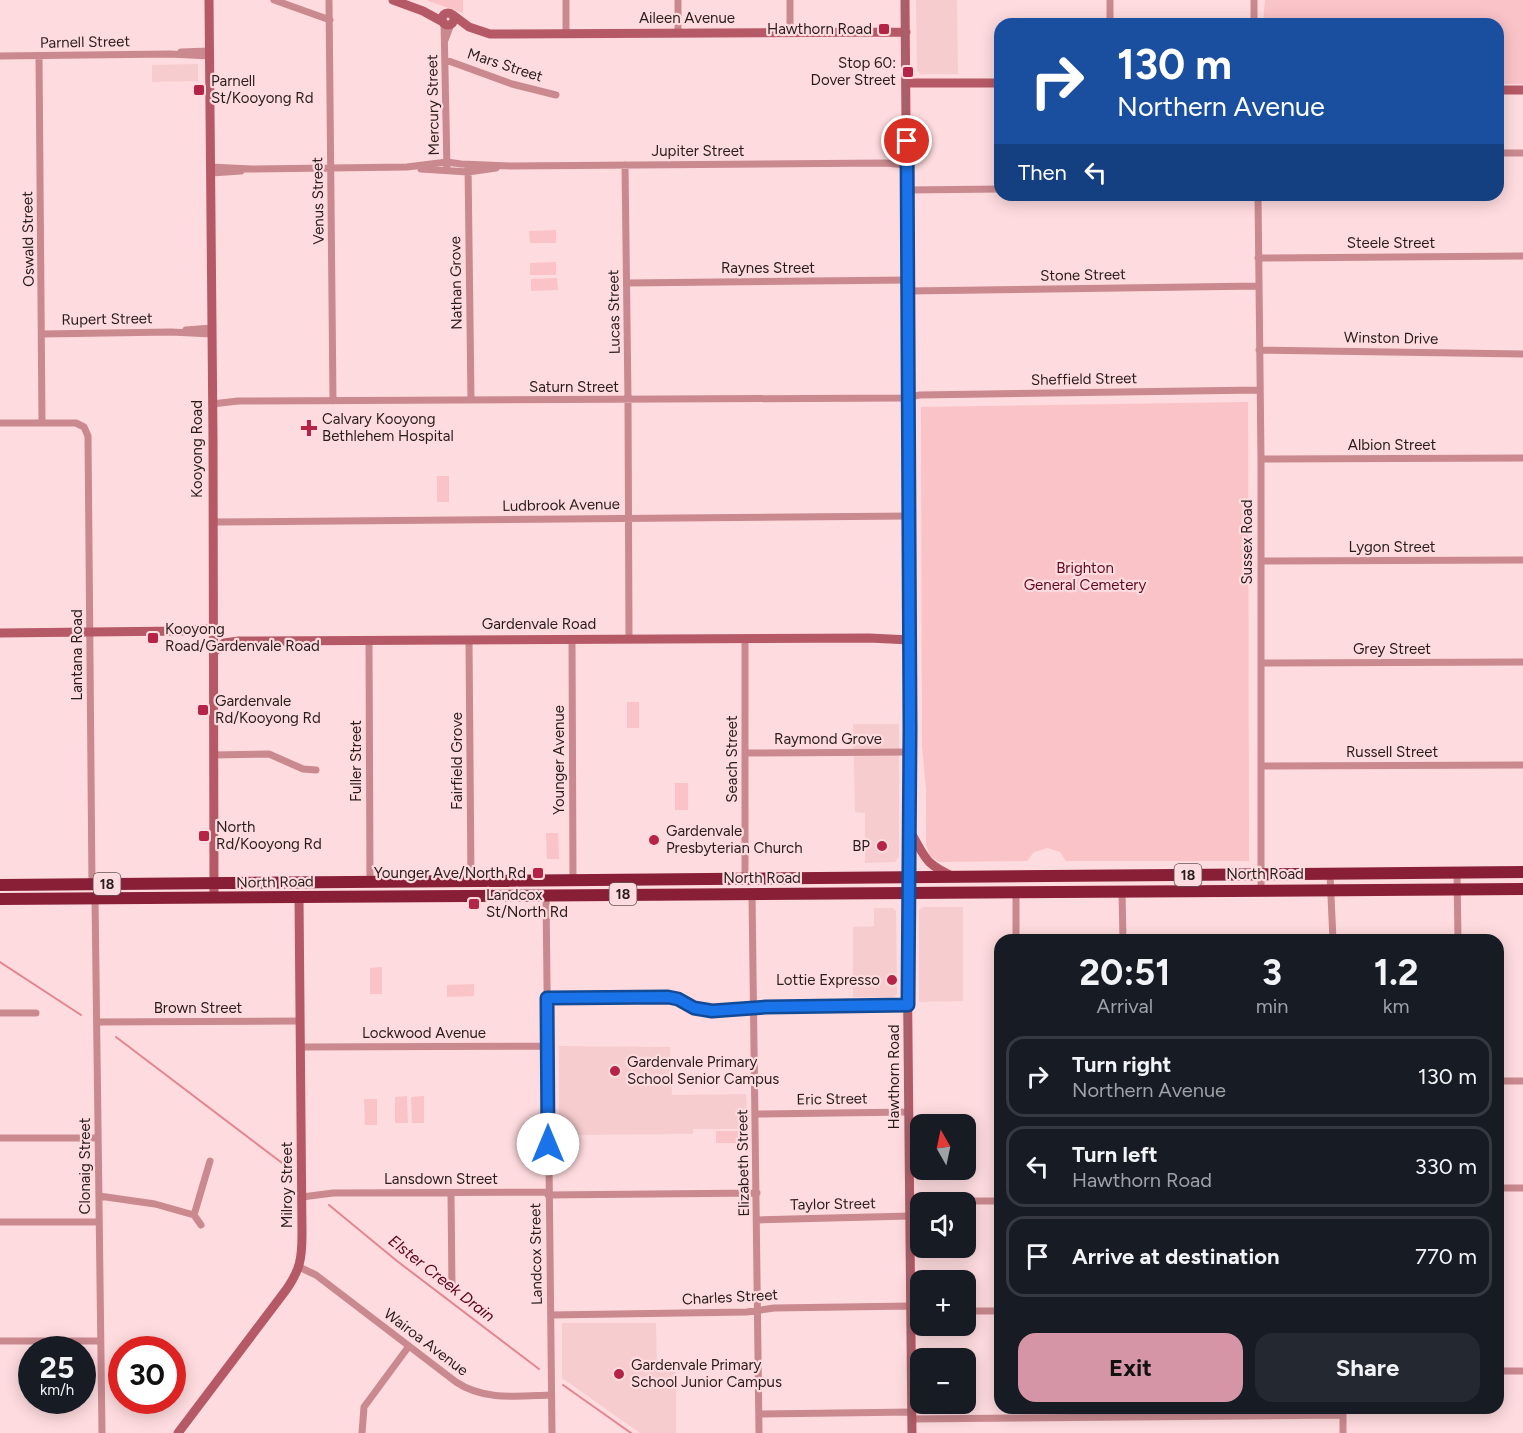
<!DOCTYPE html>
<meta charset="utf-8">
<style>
:root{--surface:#171b24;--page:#242831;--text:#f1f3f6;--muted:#9ea1a6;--line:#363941;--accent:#d695a7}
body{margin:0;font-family:Figtree,sans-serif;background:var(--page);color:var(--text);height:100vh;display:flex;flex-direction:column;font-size:22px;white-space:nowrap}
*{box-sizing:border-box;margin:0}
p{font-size:20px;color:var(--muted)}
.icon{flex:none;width:33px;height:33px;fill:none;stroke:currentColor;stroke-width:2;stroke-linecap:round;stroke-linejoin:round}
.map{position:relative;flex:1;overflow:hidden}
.sheet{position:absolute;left:994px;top:934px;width:510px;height:480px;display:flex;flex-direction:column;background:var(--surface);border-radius:18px;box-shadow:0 3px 15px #0003}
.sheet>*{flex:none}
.banner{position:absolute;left:994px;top:18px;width:510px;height:183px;border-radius:18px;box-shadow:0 3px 15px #0003;background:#1a4fa0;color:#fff;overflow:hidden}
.needle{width:39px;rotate:351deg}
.buttons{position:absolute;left:910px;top:1114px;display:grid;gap:12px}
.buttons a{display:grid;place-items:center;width:66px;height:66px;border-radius:12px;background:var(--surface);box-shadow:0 3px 15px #0003;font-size:30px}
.speed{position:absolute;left:18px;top:1336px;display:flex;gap:12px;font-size:30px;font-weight:700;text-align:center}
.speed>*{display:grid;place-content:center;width:78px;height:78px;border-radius:50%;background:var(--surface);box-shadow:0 3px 15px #0003;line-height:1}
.speed small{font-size:15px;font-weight:400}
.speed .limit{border:9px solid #d22;background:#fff;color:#111}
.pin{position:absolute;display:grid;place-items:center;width:51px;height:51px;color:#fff;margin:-26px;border:3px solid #fff;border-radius:50%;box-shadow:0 2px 6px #0007}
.me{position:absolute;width:66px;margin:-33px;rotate:0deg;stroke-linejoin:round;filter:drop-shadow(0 0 4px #0008)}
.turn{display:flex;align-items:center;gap:21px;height:126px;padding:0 24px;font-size:27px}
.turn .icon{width:78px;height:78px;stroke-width:2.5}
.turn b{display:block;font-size:42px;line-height:51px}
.then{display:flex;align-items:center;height:57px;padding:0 24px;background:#0003;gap:12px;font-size:22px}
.eta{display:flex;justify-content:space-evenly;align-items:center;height:102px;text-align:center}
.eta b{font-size:36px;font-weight:700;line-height:42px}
.cta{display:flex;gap:12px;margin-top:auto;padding:12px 24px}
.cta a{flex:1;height:69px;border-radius:18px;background:var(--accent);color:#111;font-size:24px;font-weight:700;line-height:69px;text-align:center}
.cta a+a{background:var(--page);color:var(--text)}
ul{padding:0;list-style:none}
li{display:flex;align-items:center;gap:18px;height:81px;margin:0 12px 9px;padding:0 12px;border:3px solid var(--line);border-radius:18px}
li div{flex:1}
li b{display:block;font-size:22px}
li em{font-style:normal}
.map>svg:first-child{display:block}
.built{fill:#f6cccf}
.green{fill:#fac3c8}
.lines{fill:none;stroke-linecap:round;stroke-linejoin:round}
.stream{stroke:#e38590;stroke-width:2}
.street{stroke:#c9898f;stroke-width:7}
.secondary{stroke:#b65966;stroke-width:9}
.highway{stroke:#891e37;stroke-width:12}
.tram{stroke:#887273;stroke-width:1.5}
.route-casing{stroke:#114b97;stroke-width:15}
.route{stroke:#1a73e8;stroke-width:10}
.poi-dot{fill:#b52347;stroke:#fedbde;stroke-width:2}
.labels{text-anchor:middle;stroke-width:4.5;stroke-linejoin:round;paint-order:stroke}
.shield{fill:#fedbde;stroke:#685557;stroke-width:1.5}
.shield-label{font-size:14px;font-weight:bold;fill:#281c1d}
.street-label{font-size:15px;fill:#281c1d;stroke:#fedbde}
.poi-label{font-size:15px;fill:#281c1d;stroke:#fedbde;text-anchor:start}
.park-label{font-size:15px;fill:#5f0820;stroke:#fedbde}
.water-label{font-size:16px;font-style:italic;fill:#5b031d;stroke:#fedbde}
</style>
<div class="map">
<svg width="1523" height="1433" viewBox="0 0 1523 1433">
<rect width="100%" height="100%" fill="#fedbde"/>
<path class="built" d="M916 0H957L958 74H921L917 71Z
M198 64V81L152 82V65Z
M853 724H899V857L895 862 865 863V813L855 812Z
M923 907H963V1001L919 1002V910Z
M874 908H893L896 911 897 994 894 997H853V927L874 926Z
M559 1046 670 1047 672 1095 746 1094 747 1129H693V1134L559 1135Z
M562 1323H656L657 1369H676V1433H640L562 1378Z"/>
<path class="green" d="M463 0V13L428 1V0Z
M1265 0H1523V84H1499L1498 24H1263Z
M556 230V243H530L529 231Z
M556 262V275H530V263Z
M557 278 558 290 531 291V279Z
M1248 402 1249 861H1066L1060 852 1048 848 1034 852 1027 861 939 862 930 856 926 845V790L922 746 921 407Z
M437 476H449V502H437Z
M627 702H639V728H627Z
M675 783H688V810H675Z
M546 833H558L559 859H547Z
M382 967V994H370V968Z
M474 984V996L447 997V985Z
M407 1096 408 1123H395V1097Z
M424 1096V1123H412L411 1097Z
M364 1099H377V1125H365Z
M716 1131H743V1143H716Z"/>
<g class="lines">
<path class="stream" d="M0 962 81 1015
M116 1037 290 1169
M329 1205 397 1261 539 1369
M563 1385 631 1433"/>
<path class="street" d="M274 0 330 20
M329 0 333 401
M566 0V34
M678 0V33
M790 0V33
M1110 0V24
M1254 0V24
M444 22 447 170
M445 40 451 24
M181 52 209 51
M0 56 170 54 210 56
M39 56 42 423
M446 60 512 84 556 95
M1498 153H1523
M468 165 471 400
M625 165 628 400 629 639
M210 167 252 169 407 167 447 162 461 164 511 166 885 163 907 165
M421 169 468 172 496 168
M211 173 241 171
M907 190 1000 189
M1258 195 1261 459V889
M1258 258 1523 256
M627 283 908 280
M908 291 1259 286
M186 330 212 328
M42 334 171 332 212 334
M1259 350 1523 354
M212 404 238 401 902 398 920 395 1260 390
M0 423H76L84 427 88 436 92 885
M1261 459 1523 458
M213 522 910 516
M1261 561 1523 560
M572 639 573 881
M745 639V879
M369 640 370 882
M469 640 471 881
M1261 663 1523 662
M745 753 911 752
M214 755 269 754 303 769 316 770
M1261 766 1523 765
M1457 873 1458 940
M1330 874 1333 940
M1122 891 1123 940
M752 893 759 1433
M1016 893V940
M546 894 552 1433
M95 898 102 1433
M547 998 668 997 678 999 694 1008 712 1010 766 1007 908 1005
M0 1013H36
M97 1022 300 1021
M300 1047 547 1046
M1498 1081H1523
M756 1114 909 1112
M0 1138H98
M1498 1188H1523
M451 1193 452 1288
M548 1195 757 1193
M99 1196 155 1204 194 1215 201 1225
M302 1197 333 1193 548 1192
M910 1201H1000
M194 1215 210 1161
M757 1220 910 1216
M0 1222H99
M299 1267 316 1275 456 1382C484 1401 519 1396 551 1395
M911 1311H921
M966 1311H1000
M551 1315 747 1312 774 1308 911 1306
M0 1341H100
M1498 1371H1523
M1343 1408V1433
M759 1414 912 1412
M912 1419 1343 1415
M362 1433 364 1407 409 1346"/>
<path class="secondary" d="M209 0 213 438 214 897
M393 0 423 11 443 22
M905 0 911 752 910 868 907 939 912 1433
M442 19a6 6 0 1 1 12 0a6 6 0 1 1-12 0Z
M453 15 469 27 490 34 906 32
M906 83H1000
M1498 90H1523
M0 633 181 631 214 628
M214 652 224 643 239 641 869 638 910 640
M911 833C926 858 924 863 952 876
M178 1433 286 1290C300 1270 302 1259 302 1234L299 897"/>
<path class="highway" d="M0 885 1523 872
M0 899 1523 889"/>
<path class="tram" d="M904 0 908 463 909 864 906 939 910 1433"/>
</g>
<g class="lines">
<defs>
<path id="route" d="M548 1144 547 998 668 997 678 999 694 1008 712 1011 766 1007 908 1005 910 729 907 141"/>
</defs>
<use href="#route" class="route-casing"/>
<use href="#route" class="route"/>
</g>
<g class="poi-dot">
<rect x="878" y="23" width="12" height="12" rx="3"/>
<rect x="902" y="66" width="12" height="12" rx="3"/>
<rect x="193" y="84" width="12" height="12" rx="3"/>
<path d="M306 419h6v6h6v6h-6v6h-6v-6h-6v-6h6z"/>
<rect x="147" y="632" width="12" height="12" rx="3"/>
<rect x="197" y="704" width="12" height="12" rx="3"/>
<rect x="198" y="830" width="12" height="12" rx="3"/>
<circle cx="654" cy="840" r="6"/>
<circle cx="882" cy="846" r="6"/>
<rect x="532" y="867" width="12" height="12" rx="3"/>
<rect x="468" y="898" width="12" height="12" rx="3"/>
<circle cx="892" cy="980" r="6"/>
<circle cx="615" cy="1071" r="6"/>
<circle cx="619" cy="1374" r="6"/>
</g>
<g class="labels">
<g class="shield">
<rect x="1174.5" y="864" width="27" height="22" rx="4.5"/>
<rect x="93.5" y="873" width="27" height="22" rx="4.5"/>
<rect x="609.5" y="883" width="27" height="22" rx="4.5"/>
</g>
<g class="shield-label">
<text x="1188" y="880">18</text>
<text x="107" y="889">18</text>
<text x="623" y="899">18</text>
</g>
<g class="street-label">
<text x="687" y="23">Aileen Avenue</text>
<text transform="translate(85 42) rotate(-1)" y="5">Parnell Street</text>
<text transform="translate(505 65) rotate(18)" y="5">Mars Street</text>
<text transform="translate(433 105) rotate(-91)" y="5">Mercury Street</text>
<text x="698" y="156">Jupiter Street</text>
<text transform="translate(318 201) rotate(-91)" y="5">Venus Street</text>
<text transform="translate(28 239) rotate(-91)" y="5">Oswald Street</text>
<text x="1391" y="248">Steele Street</text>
<text x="768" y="273">Raynes Street</text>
<text transform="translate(1083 275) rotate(-1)" y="5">Stone Street</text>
<text transform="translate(456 283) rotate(-91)" y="5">Nathan Grove</text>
<text transform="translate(614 312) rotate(-91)" y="5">Lucas Street</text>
<text transform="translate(107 319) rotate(-1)" y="5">Rupert Street</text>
<text transform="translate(1391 338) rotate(1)" y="5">Winston Drive</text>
<text transform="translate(1084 379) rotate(-1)" y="5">Sheffield Street</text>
<text x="574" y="392">Saturn Street</text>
<text x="1392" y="450">Albion Street</text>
<text transform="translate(197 449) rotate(-90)" y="5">Kooyong Road</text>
<text transform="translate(561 505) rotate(-1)" y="5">Ludbrook Avenue</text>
<text transform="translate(1247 542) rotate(-90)" y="5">Sussex Road</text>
<text x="1392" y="552">Lygon Street</text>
<text x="539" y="629">Gardenvale Road</text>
<text x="1392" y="654">Grey Street</text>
<text transform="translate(77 655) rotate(-90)" y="5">Lantana Road</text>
<text x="828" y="744">Raymond Grove</text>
<text x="1392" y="757">Russell Street</text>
<text transform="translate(732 759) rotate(-90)" y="5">Seach Street</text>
<text transform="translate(559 760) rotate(-90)" y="5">Younger Avenue</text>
<text transform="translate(356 761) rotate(-90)" y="5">Fuller Street</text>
<text transform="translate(457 761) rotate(-90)" y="5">Fairfield Grove</text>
<text x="1265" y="879">North Road</text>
<text x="762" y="883">North Road</text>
<text transform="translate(275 882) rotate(-1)" y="5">North Road</text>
<text x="198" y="1013">Brown Street</text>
<text x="424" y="1038">Lockwood Avenue</text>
<text transform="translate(894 1077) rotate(-90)" y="5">Hawthorn Road</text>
<text transform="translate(832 1099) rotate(-1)" y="5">Eric Street</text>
<text transform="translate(743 1163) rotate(-91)" y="5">Elizabeth Street</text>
<text transform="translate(85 1166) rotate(-90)" y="5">Clonaig Street</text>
<text x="441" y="1184">Lansdown Street</text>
<text transform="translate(287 1185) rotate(-90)" y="5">Milroy Street</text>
<text transform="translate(833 1204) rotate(-1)" y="5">Taylor Street</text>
<text transform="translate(536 1254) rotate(-91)" y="5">Landcox Street</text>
<text transform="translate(730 1297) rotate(-3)" y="5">Charles Street</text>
<text transform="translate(426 1342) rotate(37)" y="5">Wairoa Avenue</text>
</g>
<g class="poi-label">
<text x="872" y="34" text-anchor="end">Hawthorn Road</text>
<text x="896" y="68" text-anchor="end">Stop 60:<tspan x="896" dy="17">Dover Street</tspan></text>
<text x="211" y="86">Parnell<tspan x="211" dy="17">St/Kooyong Rd</tspan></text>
<text x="322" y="424">Calvary Kooyong<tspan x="322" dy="17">Bethlehem Hospital</tspan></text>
<text x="165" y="634">Kooyong<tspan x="165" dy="17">Road/Gardenvale Road</tspan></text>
<text x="215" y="706">Gardenvale<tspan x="215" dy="17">Rd/Kooyong Rd</tspan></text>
<text x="216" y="832">North<tspan x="216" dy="17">Rd/Kooyong Rd</tspan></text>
<text x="666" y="836">Gardenvale<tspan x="666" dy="17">Presbyterian Church</tspan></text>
<text x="870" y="851" text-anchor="end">BP</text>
<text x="526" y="878" text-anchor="end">Younger Ave/North Rd</text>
<text x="486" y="900">Landcox<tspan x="486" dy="17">St/North Rd</tspan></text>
<text x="880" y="985" text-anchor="end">Lottie Expresso</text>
<text x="627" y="1067">Gardenvale Primary<tspan x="627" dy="17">School Senior Campus</tspan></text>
<text x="631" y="1370">Gardenvale Primary<tspan x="631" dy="17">School Junior Campus</tspan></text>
</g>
<g class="park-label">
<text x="1085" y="573">Brighton<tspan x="1085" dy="17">General Cemetery</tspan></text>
</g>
<g class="water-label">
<text transform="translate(442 1278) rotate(38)" y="6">Elster Creek Drain</text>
</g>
</g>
</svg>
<div class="buttons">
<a><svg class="needle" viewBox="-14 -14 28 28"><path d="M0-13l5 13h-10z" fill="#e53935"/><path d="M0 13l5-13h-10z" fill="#9ea1a6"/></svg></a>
<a><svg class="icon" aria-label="sound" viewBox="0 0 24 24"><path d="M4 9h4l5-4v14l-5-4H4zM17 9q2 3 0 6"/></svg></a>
<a>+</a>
<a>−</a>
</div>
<div class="speed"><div>25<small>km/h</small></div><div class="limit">30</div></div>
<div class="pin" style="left:907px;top:141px;background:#d93025"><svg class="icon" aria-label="arrive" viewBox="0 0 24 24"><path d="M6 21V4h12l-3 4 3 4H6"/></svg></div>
<svg class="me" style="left:548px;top:1144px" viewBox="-20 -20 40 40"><circle r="19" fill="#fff"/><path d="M0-13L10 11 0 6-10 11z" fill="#1a73e8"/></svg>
<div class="banner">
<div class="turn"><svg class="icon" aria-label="right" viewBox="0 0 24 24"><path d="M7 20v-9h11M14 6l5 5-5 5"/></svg><div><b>130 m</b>Northern Avenue</div></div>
<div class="then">Then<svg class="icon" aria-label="left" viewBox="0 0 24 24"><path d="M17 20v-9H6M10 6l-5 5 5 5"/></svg></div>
</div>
<section class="sheet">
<div class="eta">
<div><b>20:51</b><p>Arrival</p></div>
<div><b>3</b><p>min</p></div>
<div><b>1.2</b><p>km</p></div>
</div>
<ul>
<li><svg class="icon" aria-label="right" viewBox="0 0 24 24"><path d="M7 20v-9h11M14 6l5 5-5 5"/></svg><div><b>Turn right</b><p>Northern Avenue</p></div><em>130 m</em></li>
<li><svg class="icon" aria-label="left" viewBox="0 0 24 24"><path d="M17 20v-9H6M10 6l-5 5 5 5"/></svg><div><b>Turn left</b><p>Hawthorn Road</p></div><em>330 m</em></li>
<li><svg class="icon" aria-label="arrive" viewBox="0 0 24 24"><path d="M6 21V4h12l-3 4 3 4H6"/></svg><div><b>Arrive at destination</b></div><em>770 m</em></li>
</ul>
<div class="cta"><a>Exit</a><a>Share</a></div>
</section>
</div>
